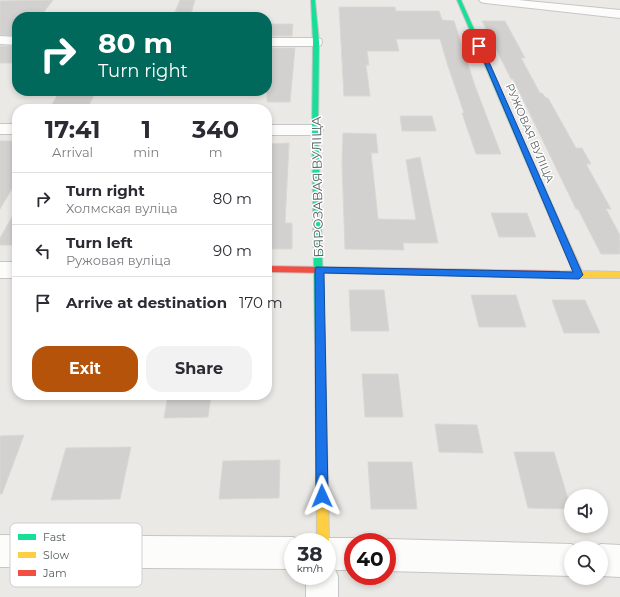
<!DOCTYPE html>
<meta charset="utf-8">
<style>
:root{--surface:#fff;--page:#f2f2f3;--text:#2b2b33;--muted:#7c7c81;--line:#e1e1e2;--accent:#b45309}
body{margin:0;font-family:Montserrat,sans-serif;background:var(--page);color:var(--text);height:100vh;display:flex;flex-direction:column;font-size:15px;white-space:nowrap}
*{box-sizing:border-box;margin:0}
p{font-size:13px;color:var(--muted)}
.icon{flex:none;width:22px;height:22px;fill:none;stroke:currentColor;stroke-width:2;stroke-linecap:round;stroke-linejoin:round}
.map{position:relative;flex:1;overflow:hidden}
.side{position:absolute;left:12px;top:104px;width:260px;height:296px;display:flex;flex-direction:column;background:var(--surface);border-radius:16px;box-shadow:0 2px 6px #0003}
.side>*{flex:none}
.hud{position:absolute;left:12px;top:12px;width:260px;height:84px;border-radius:16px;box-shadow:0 2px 6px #0003;background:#00695c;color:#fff;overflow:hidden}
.fabs{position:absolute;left:564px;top:489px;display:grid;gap:8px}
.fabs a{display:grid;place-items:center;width:44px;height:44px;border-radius:50%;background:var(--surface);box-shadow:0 2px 6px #0003;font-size:20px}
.speed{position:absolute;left:284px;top:533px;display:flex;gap:8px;font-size:20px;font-weight:700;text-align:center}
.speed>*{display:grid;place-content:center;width:52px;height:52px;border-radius:50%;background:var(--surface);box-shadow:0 2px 6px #0003;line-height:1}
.speed small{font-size:10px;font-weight:400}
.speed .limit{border:6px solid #d22;background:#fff;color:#111}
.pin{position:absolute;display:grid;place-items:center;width:34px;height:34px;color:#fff;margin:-17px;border-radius:8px;box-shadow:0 2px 6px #0006}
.me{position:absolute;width:44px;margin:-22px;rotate:359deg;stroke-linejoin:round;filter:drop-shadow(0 0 3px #0008)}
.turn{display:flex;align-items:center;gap:14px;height:84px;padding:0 20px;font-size:18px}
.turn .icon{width:52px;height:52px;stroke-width:2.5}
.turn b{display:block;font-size:28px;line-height:34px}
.eta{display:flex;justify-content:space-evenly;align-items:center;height:68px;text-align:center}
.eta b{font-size:24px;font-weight:700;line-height:28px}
.action{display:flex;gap:8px;margin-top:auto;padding:8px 20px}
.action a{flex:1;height:46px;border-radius:16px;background:var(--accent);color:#fff;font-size:16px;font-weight:700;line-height:46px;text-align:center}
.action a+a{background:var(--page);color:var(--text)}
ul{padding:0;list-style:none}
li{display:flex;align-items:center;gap:12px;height:52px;padding:0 20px;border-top:1px solid var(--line)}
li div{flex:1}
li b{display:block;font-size:15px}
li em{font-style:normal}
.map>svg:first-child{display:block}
.building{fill:#d3d1cf;stroke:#dad8d4}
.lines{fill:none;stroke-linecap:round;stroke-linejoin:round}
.street-casing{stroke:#c6c6c6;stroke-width:2}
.fast-casing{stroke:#c6c6c6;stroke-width:2}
.slow-casing{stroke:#c6c6c6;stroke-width:2}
.jam-casing{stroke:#c6c6c6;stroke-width:2}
.street{fill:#fcfcfb;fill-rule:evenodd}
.fast{fill:#16e098;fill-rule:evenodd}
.slow{fill:#ffcf43;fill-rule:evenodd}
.jam{fill:#f24e42;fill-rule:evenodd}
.route{fill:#1a73e8;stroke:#114b97}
.labels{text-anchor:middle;stroke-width:3;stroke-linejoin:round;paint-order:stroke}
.far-street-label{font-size:11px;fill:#5a6064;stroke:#fff}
.street-label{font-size:13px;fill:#5a6064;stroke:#fff}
.key{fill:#fff;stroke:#cecfd0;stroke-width:1}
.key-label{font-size:11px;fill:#5a6064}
</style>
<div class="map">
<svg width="620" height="597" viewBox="0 0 620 597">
<rect width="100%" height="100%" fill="#ebe9e5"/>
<path class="building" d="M53 0 41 16H17V36L0 35V1Z
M180 0H195L190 17H173Z
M339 7H395L396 11H439L442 20 454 21 475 86 501 154H476L462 113H464L448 66 440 39H396L399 51H367L369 65H366L370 96H344Z
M482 21H505L525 58H521L540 93H542L546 98H548L576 148H582L591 164H586L611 209H606L620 235V254H601L578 209H576L513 79H511Z
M272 24H293L292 36H271Z
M0 46H17V63H0Z
M271 48H295L290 102H267V50H270Z
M60 91H96L87 109H49Z
M400 116H432L436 131H402Z
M343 133 376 134 378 153H371L378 219 416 220 406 160 420 157 438 243H403L404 250 345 249 342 162Z
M0 141H17V187H13L0 209Z
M289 143 285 223H292V249H267V144Z
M17 208V245H0V238Z
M491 213H527L536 237H499Z
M349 290H384L389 331H351Z
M471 295H516L526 327H479Z
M552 300H585L600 333H564Z
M362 374H398L403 417H365Z
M168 395H211L208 417 164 418Z
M435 424 477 425 483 453 439 452Z
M24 435 2 494H0V436Z
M131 447 120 499 51 500 66 448Z
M514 452H554L571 509 528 508Z
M280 460 279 498 219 499 223 461Z
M368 462H412L417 509H371Z"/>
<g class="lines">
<defs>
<path id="street" d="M479 0H518L620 10V18L485 3 481 2Z
M0 36 17 37V45L0 44Z
M267 38H316L321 39 322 42 321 45 316 46H267Z
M0 124H17V134H0Z
M267 125H315L321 127 323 130 321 133 315 135H267Z
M0 262H17V278H0Z
M0 535 293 537 304 542H293V569L0 567Z
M327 538H353L362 542H353V570H335L338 576V597H306V576H327V542H318Z
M387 539 571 544 580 548H571V576L387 571V542H381Z
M601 544 620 545V577L601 576V548H592Z"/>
<path id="fast" d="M311 0H315L319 42 318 130 325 345 323 348 320 349 317 348 315 345 312 130 313 42Z
M457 0H461L558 218 557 220H551L550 218Z"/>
<path id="slow" d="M554 215 558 218 582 271 620 272V278H579L556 276 555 274 556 272 573 271 550 218Z
M320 341 323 342 325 345 329 542 327 547V542H317L315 345 317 342Z"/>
<path id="jam" d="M267 266 559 271 563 274 559 277 267 272Z"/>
</defs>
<use href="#street" class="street-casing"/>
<use href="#fast" class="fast-casing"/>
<use href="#slow" class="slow-casing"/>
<use href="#jam" class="jam-casing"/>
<use href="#street" class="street"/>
<use href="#fast" class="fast"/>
<use href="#slow" class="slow"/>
<use href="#jam" class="jam"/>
</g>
<path class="route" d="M477 45 482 46 583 275 579 279 324 273 328 496 326 501 322 503 318 501 316 496 315 269 316 267 573 272Z"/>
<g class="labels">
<g class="far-street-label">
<text transform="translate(530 133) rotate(67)" y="4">РУЖОВАЯ ВУЛІЦА</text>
</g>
<g class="street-label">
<text transform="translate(317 187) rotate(-91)" y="5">БЯРОЗАВАЯ ВУЛІЦА</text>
</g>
</g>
<rect x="10" y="523" width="132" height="64" rx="6" class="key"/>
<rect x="18" y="534" width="18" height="6" fill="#16e098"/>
<rect x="18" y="552" width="18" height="6" fill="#ffcf43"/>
<rect x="18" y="570" width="18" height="6" fill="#f24e42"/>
<g class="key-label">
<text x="43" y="541">Fast</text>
<text x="43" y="559">Slow</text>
<text x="43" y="577">Jam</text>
</g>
</svg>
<div class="fabs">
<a><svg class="icon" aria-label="sound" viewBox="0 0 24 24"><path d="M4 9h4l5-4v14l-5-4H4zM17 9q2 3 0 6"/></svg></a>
<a><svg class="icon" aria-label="search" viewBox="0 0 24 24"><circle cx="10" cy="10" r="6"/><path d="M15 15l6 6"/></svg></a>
</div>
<div class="speed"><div>38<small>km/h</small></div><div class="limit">40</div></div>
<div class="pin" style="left:479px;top:46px;background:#d93025"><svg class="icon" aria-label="arrive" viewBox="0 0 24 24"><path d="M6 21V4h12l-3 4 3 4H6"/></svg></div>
<svg class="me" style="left:322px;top:496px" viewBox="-20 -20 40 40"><path d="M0-17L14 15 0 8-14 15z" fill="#1a73e8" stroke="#fff" stroke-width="4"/></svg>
<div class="hud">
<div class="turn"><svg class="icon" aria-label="right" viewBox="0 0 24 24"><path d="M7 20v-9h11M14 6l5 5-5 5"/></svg><div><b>80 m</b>Turn right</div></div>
</div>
<section class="side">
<div class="eta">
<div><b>17:41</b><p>Arrival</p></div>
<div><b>1</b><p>min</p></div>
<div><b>340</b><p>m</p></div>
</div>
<ul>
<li><svg class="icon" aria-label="right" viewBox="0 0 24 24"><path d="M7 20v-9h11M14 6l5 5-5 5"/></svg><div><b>Turn right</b><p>Холмская вуліца</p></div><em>80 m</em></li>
<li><svg class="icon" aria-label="left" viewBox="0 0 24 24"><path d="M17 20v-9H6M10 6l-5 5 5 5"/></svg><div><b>Turn left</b><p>Ружовая вуліца</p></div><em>90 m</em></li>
<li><svg class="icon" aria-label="arrive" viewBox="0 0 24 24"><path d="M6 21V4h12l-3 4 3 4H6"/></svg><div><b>Arrive at destination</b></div><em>170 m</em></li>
</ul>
<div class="action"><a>Exit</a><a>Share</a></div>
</section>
</div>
